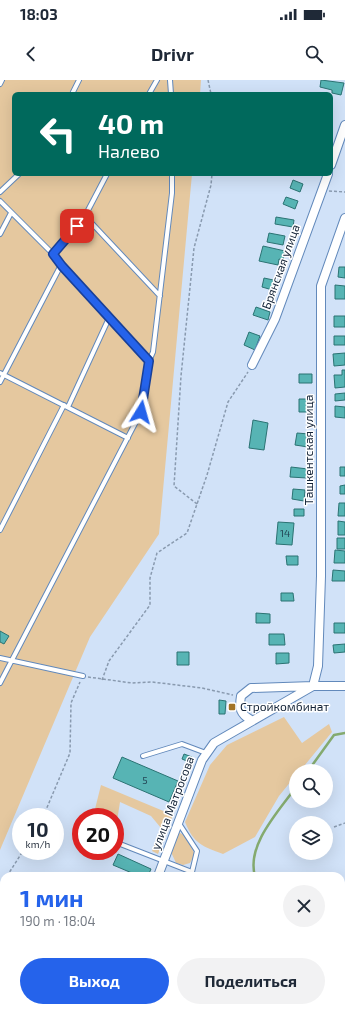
<!DOCTYPE html>
<html lang="ru">
<meta charset="utf-8">
<style>
:root{--surface:#fff;--page:#f2f2f3;--text:#1f2937;--muted:#747a83;--accent:#2563eb}
body{margin:0;font-family:"Exo 2",sans-serif;background:var(--page);color:var(--text);height:100vh;display:flex;flex-direction:column;font-size:15px;white-space:nowrap}
*{box-sizing:border-box;margin:0}
p{font-size:13px;color:var(--muted)}
.icon{flex:none;width:22px;height:22px;fill:none;stroke:currentColor;stroke-width:2;stroke-linecap:round;stroke-linejoin:round}
.map{position:relative;flex:1;overflow:hidden}
.panel{position:absolute;left:0px;top:792px;width:345px;height:140px;display:flex;flex-direction:column;background:var(--surface);border-radius:12px 12px 0 0;box-shadow:0 4px 16px #0002}
.panel>*{flex:none}
.guide{position:absolute;left:12px;top:12px;width:321px;height:84px;border-radius:6px;box-shadow:0 4px 16px #0002;background:#00695c;color:#fff;overflow:hidden}
.controls{position:absolute;left:289px;top:684px;display:grid;gap:8px}
.controls a{display:grid;place-items:center;width:44px;height:44px;border-radius:50%;background:var(--surface);box-shadow:0 4px 16px #0002;font-size:20px}
.speed{position:absolute;left:12px;top:728px;display:flex;gap:8px;font-size:20px;font-weight:700;text-align:center}
.speed>*{display:grid;place-content:center;width:52px;height:52px;border-radius:50%;background:var(--surface);box-shadow:0 4px 16px #0002;line-height:1}
.speed small{font-size:10px;font-weight:400}
.speed .limit{border:6px solid #d22;background:#fff;color:#111}
.pin{position:absolute;display:grid;place-items:center;width:34px;height:34px;color:#fff;margin:-17px;border-radius:8px;box-shadow:0 2px 6px #0006}
.me{position:absolute;width:44px;margin:-22px;rotate:8deg;stroke-linejoin:round;filter:drop-shadow(0 0 3px #0008)}
.turn{display:flex;align-items:center;gap:14px;height:84px;padding:0 20px;font-size:18px}
.turn .icon{width:52px;height:52px;stroke-width:2.5}
.turn b{display:block;font-size:28px;line-height:34px}
.round{display:grid;place-items:center;flex:none;width:42px;height:42px;border-radius:21px;background:var(--page)}
.summary{display:flex;align-items:center;justify-content:space-between;height:68px;padding:0 20px}
h1{font-size:24px;font-weight:700;line-height:30px;color:var(--accent)}
.cta{display:flex;gap:8px;margin-top:auto;padding:8px 20px}
.cta a{flex:1;height:46px;border-radius:24px;background:var(--accent);color:#fff;font-size:16px;font-weight:700;line-height:46px;text-align:center}
.cta a+a{background:var(--page);color:var(--text)}
.status{display:flex;justify-content:space-between;align-items:center;height:28px;padding:0 20px;background:var(--surface);direction:ltr}
.status svg{height:11px;fill:currentColor}
header{display:flex;justify-content:space-between;align-items:center;height:52px;padding:0 20px;background:var(--surface);font-size:18px;font-weight:700}
.map>svg:first-child{display:block}
.green{fill:#e5c89f}
.lines{fill:none;stroke-linecap:round;stroke-linejoin:round}
.stream{stroke:#84aa6f;stroke-width:2.5}
.building{fill:#57b4b4;stroke:#2b7373}
.service-casing{stroke:#6289bb;stroke-width:6}
.minor-casing{stroke:#6289bb;stroke-width:10}
.path{stroke:#899aaf;stroke-width:1.5;stroke-dasharray:3 2;stroke-linecap:butt}
.service{stroke:#fff;stroke-width:4}
.minor{stroke:#fff;stroke-width:8}
.route-casing{stroke:#184099;stroke-width:10}
.route{stroke:#2563eb;stroke-width:7}
.poi-dot{fill:#a37427;stroke:#fff;stroke-width:1.5}
.labels{text-anchor:middle;stroke-width:3;stroke-linejoin:round;paint-order:stroke}
.number-label{font-size:10px;fill:#234656}
.street-label{font-size:12px;fill:#122236;stroke:#fff}
.poi-label{font-size:12px;fill:#122236;stroke:#fff;text-anchor:start}
</style>
<div class="status"><b>18:03</b><svg viewBox="0 0 49 12"><path d="M0 12V9h3v3zM5 12V6h3v6zM10 12V3h3v9zM15 12V0h3v12zM26 1h20v11H26zM47 4h2v5h-2z"/></svg></div>
<header><svg class="icon" aria-label="back" viewBox="0 0 24 24"><path d="M15 5l-7 7 7 7"/></svg>Drivr<svg class="icon" aria-label="search" viewBox="0 0 24 24"><circle cx="10" cy="10" r="6"/><path d="M15 15l6 6"/></svg></header>
<div class="map">
<svg width="345" height="932" viewBox="0 0 345 932">
<rect width="100%" height="100%" fill="#d1e2f8"/>
<path class="green" d="M0 0H201L200 14H14V94H192L159 454 90 557 0 770Z
M284 637 302 663 329 644 332 652 300 691H296V695L279 716 255 757 223 774C202 766 194 764 185 742L210 685 227 665Z
M101 705 173 735 158 774 152 771 161 748 151 736 120 722 115 754V737H93Z
M178 752 184 755 195 774 190 783 183 785 176 783 171 772Z
M4 910V928H34L33 932H0V919Z"/>
<g class="lines">
<path class="stream" d="M308 691 334 655 345 653
M255 796C246 765 279 731 296 707"/>
</g>
<path class="building" d="M321 0 344 3 341 15 332 13V10L320 7Z
M293 100 303 104 300 112 290 108Z
M286 117 298 121 295 129 283 124Z
M276 137 294 140 293 147 275 144Z
M269 153 285 156 283 165 267 162Z
M263 166 285 171 283 180 279 179 278 185 259 181Z
M339 187H345V198L338 197Z
M264 198 278 201 276 211 262 207Z
M335 205 345 206V219H335Z
M256 227 270 232 268 240 253 235Z
M334 236H345V247H334Z
M249 252 260 256 255 270 244 265Z
M334 256H345V265H334Z
M345 273V285L334 286 333 274Z
M342 290H345V307L335 308 334 295H342Z
M299 294H312V303H299Z
M345 313V320L335 321V314Z
M299 319H312V332H299Z
M335 326 345 327V338L335 337Z
M253 340 268 343 264 370 249 368Z
M297 353 309 354 308 367 295 365Z
M291 387 308 389 307 398 290 397Z
M340 387H345V396H340Z
M345 405V414H340V406Z
M293 409 305 410 304 421 292 419Z
M339 423H345V436H338Z
M294 429H304V436H294Z
M338 441 345 442V455H338Z
M278 442 294 443 292 465 276 464Z
M337 458H345V469H337Z
M335 470 345 471V483H334Z
M286 476H298V485H287Z
M333 490 345 491V501H332Z
M281 513H293L294 521H281Z
M256 533 270 534V543H256Z
M334 543H345V553H334Z
M0 551 9 556 4 564 0 562Z
M269 554H284L285 565H269Z
M345 564V572L334 573 333 565Z
M177 572H189V585H177Z
M276 573H289V583L276 584Z
M219 620 226 621 225 634H219Z
M184 674 192 677 189 682 182 679Z
M122 677 178 701 169 722 113 698Z
M118 774 151 789 148 796H139L113 785Z
M55 928H61L73 931 54 932Z"/>
<g class="lines">
<defs>
<path id="service" d="M170 0 171 14
M0 4 2 0
M72 14 79 0
M149 14 157 0
M0 112 19 94
M0 121 53 174 61 185 149 281 141 332 0 603
M85 136 160 216
M0 154 11 133
M53 174 85 136 107 94
M149 281 153 272 172 113V94
M0 293 128 358
M0 302 61 185
M68 327 109 238
M0 450 64 325
M0 578 83 596
M143 676 182 664 206 673
M115 762 192 792 197 771 178 742
M341 866 345 872"/>
<path id="minor" d="M331 85 345 45
M252 285 275 239 328 94
M251 640C240 634 239 628 241 616L251 608 313 606 318 586 321 496V206L345 138
M158 796 202 680 214 663 313 606H345
M78 932 79 928"/>
</defs>
<use href="#service" class="service-casing"/>
<use href="#minor" class="minor-casing"/>
<path class="path" d="M208 0 211 14
M329 111 345 112
M197 424 174 406 181 296 194 168 211 105 212 94
M88 597 132 603 152 602 202 608 233 615
M102 600 109 581 150 525V498L157 473 187 453 207 395 228 322 248 292
M43 737 70 673 71 623 80 602
M334 747 345 743
M7 796 23 771
M0 806 4 800"/>
<use href="#service" class="service"/>
<use href="#minor" class="minor"/>
</g>
<g class="lines">
<defs>
<path id="route" d="M77 146 53 174 62 186 149 281 141 332"/>
</defs>
<use href="#route" class="route-casing"/>
<use href="#route" class="route"/>
</g>
<rect class="poi-dot" x="228" y="623" width="8" height="8" rx="2"/>
<g class="labels">
<g class="number-label">
<text x="285" y="457">14</text>
<text x="145" y="704">5</text>
</g>
<g class="street-label">
<text transform="translate(281 187) rotate(-70)" y="4">Брянская улица</text>
<text transform="translate(309 370) rotate(-90)" y="4">Ташкентская улица</text>
<text transform="translate(173 723) rotate(-69)" y="4">улица Матросова</text>
</g>
<g class="poi-label">
<text x="240" y="631">Стройкомбинат</text>
</g>
</g>
</svg>
<div class="controls">
<a><svg class="icon" aria-label="search" viewBox="0 0 24 24"><circle cx="10" cy="10" r="6"/><path d="M15 15l6 6"/></svg></a>
<a><svg class="icon" aria-label="layers" viewBox="0 0 24 24"><path d="M12 4l9 5-9 5-9-5zM3 14l9 5 9-5"/></svg></a>
</div>
<div class="speed"><div>10<small>km/h</small></div><div class="limit">20</div></div>
<div class="pin" style="left:77px;top:146px;background:#d93025"><svg class="icon" aria-label="arrive" viewBox="0 0 24 24"><path d="M6 21V4h12l-3 4 3 4H6"/></svg></div>
<svg class="me" style="left:141px;top:332px" viewBox="-20 -20 40 40"><path d="M0-17L14 15 0 8-14 15z" fill="#2563eb" stroke="#fff" stroke-width="4"/></svg>
<div class="guide">
<div class="turn"><svg class="icon" aria-label="left" viewBox="0 0 24 24"><path d="M17 20v-9H6M10 6l-5 5 5 5"/></svg><div><b>40 m</b>Налево</div></div>
</div>
<section class="panel">
<div class="summary"><div><h1>1 мин</h1><p>190 m · 18:04</p></div><a class="round"><svg class="icon" aria-label="close" viewBox="0 0 24 24"><path d="M6 6l12 12M18 6L6 18"/></svg></a></div>
<div class="cta"><a>Выход</a><a>Поделиться</a></div>
</section>
</div>
